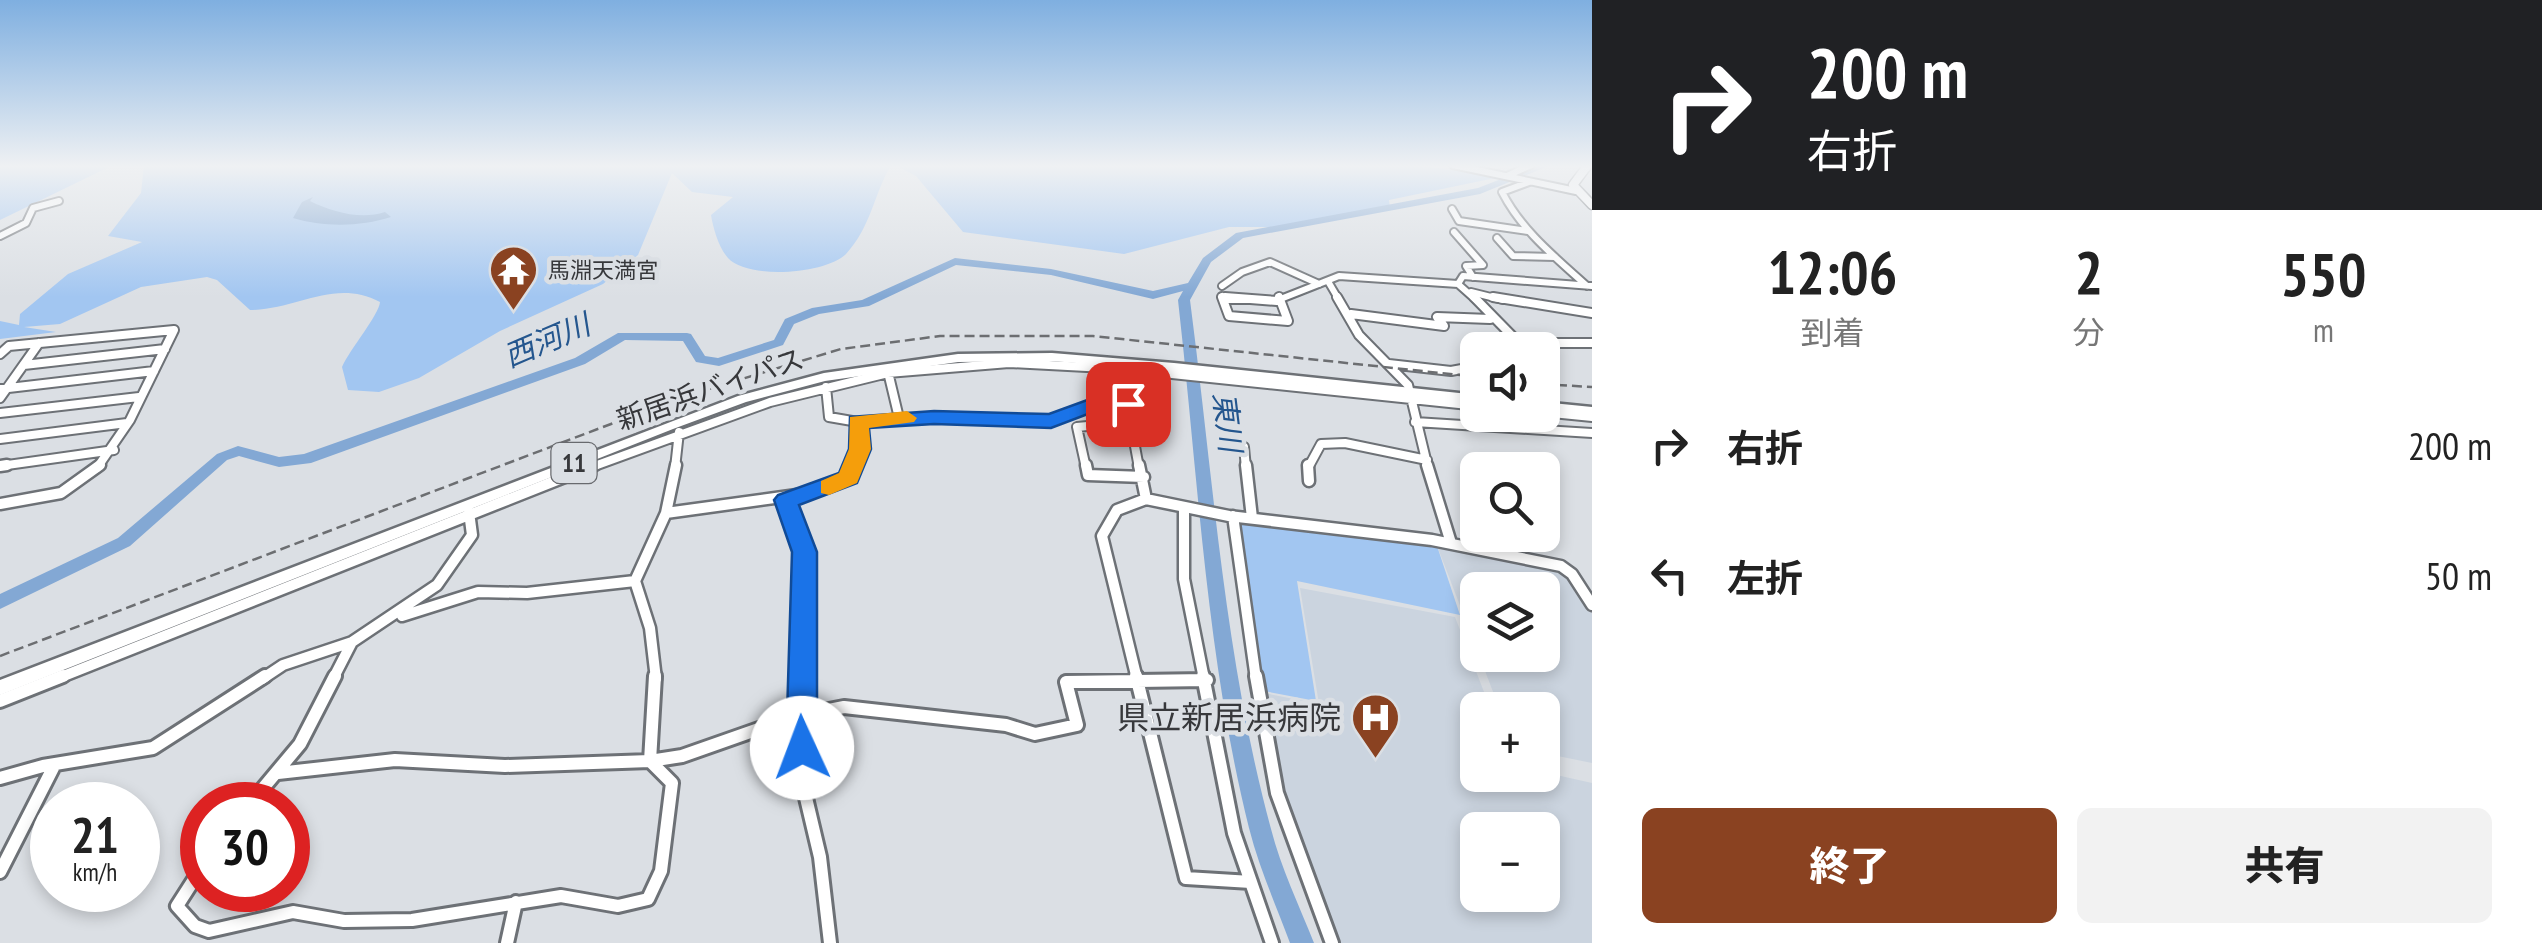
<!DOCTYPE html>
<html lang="ja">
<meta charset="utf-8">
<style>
:root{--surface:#fff;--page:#f2f2f2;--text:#222;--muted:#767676;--accent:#8a4221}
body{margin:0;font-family:"PT Sans Narrow","Noto Sans JP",sans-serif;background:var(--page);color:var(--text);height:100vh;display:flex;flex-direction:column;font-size:38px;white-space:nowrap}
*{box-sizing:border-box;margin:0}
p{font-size:32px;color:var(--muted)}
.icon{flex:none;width:55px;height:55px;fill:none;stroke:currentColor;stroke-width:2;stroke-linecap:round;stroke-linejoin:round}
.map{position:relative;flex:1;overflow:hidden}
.details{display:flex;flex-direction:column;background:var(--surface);width:950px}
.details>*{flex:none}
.hud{background:#202124;color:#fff;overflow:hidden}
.tools{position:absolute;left:1460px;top:332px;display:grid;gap:20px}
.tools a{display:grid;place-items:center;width:100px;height:100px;border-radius:15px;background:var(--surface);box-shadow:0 5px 15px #0003;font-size:50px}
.speed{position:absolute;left:30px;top:782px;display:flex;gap:20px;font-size:50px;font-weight:700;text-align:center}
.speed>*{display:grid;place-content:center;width:130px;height:130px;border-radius:50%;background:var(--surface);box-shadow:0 5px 15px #0003;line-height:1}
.speed small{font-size:25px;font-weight:400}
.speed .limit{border:15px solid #d22;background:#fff;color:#111}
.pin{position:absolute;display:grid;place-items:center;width:85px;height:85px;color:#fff;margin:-42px;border-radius:20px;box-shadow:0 5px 15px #0006}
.me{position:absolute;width:110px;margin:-55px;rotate:358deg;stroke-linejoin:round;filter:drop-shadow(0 0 8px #0008)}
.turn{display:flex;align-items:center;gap:35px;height:210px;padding:0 50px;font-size:45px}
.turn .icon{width:130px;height:130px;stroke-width:2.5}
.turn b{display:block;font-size:70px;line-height:85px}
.eta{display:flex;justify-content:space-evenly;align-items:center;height:170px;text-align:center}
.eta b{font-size:60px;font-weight:800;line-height:70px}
.button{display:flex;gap:20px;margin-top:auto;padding:20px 50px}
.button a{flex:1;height:115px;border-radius:15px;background:var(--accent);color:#fff;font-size:40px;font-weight:800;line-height:115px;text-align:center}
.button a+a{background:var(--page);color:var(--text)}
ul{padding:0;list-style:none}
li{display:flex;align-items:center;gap:30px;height:130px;padding:0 50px}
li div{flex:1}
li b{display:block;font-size:38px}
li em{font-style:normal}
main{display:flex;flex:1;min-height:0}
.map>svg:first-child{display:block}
.built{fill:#cbd4df;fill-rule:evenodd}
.green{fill:#a2c6f1}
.water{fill:#83a8d4}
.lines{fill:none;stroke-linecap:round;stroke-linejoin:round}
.river{fill:#83a8d4;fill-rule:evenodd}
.minor-far3-casing{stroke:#6d7176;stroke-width:10}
.minor-far2-casing{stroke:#6d7176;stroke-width:12}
.minor-far1-casing{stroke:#6d7176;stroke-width:15}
.minor-casing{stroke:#6d7176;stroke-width:18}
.tertiary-casing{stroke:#6d7176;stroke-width:11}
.trunk-casing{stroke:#6d7176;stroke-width:5}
.minor-far3{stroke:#fff;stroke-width:6}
.minor-far2{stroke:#fff;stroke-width:8}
.minor-far1{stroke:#fff;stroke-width:10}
.minor{stroke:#fff;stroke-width:12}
.tertiary{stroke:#fff;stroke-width:8}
.trunk{fill:#fff;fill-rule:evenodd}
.rail{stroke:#6c6e71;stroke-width:2.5;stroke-dasharray:10 5;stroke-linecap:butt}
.route{fill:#1a73e8;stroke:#114b97;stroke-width:2.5}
.slow{fill:#f59e0b}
.labels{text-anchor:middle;stroke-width:9;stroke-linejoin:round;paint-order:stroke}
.far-poi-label{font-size:22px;fill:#37383b;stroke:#dbdfe4;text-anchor:start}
.shield{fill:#dbdfe4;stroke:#686a6e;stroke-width:2.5}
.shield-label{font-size:25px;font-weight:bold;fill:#37383b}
.street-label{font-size:28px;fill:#37383b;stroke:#dbdfe4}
.water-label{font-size:30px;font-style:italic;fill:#24568e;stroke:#dbdfe4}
.near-poi-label{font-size:32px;fill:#37383b;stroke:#dbdfe4;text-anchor:end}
</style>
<main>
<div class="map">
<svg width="1592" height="943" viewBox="0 0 1592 943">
<rect width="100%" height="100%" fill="#dbdfe4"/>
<path class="built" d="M1436 543 1557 568 1570 576 1592 612V763L1543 753 1542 710H1500ZM1478 590H1542V655H1478Z
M1300 588 1455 617 1491 710H1478V775L1543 772 1592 783V943H1338L1284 802 1264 693 1319 704ZM1478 830H1542V895H1478Z"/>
<path class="green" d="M0 165H113L0 220Z
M144 165H891C874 194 871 227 846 254 826 274 748 280 728 258 719 248 713 228 711 215L733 197 692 192 672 173 638 255 603 284 500 331 419 378 379 392 348 390 342 367C350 349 379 315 380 302 334 278 297 310 250 310L217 280 207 277 141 287 60 324 24 327 56 332 0 339V321L19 325 20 314 68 274 142 242 108 236 141 193Z
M895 165H1417L1450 170 1451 166 1495 178 1389 200 1390 208 1277 227H1229L1124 254 963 232 916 176Z
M1237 521 1436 543 1460 615 1297 581 1316 701 1264 691Z"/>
<path class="water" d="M313 197 310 201C332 212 361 220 385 212L391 217C360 227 323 227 293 218L302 202Z"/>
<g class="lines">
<path class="river" d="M1537 165H1551L1480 194 1243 238 1211 262 1190 300C1213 476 1224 656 1271 829 1281 868 1299 905 1314 943H1290C1276 905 1259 868 1249 828 1206 656 1198 476 1178 300L1183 291 1153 299 1051 275 956 265 869 306 819 314 794 324 783 345 719 366 696 362 683 341 625 340 585 364 311 463 279 467 239 456 227 460 130 546 0 609V594L118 538 217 454 238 446 279 457 304 454 575 358 618 333H687L691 334 705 356 718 358 774 340 785 319 812 308 862 300 955 258 1051 269 1153 291 1188 283 1203 258 1236 233 1478 188Z"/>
<defs>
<path id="minor-far3" d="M1453 165 1576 191
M1507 176 1531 165
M1529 182 1502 192C1522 231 1555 257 1587 286
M1452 209 1459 221 1528 231
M1454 232 1483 265 1466 266 1473 277
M0 236 26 223 33 208 59 201
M1497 238 1513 256 1555 257
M1329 283 1339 300
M1458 284 1476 300
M1222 286 1242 272 1270 262 1319 284
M1471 292 1503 300
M1223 300H1260
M1278 300 1339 276 1458 284 1463 276 1592 286"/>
<path id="minor-far2" d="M1222 297 1229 316 1288 321 1279 297
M1225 297 1277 301
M1337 297 1359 335 1408 385 1428 468
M1474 297 1521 345
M1493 297 1592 313
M1351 314 1444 326 1437 317 1490 319
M1513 350 1528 343H1592
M0 354 9 346 174 330 130 420 97 468
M1389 364 1451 371 1478 366
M24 365 165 349
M1124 369 1128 404 1135 406 1132 430 1139 468
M888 372 899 418
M826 387 829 417 858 422
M0 389 154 371
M0 398 39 343
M1542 412 1592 417
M0 413 139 397
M1415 422 1592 433
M0 439 127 423
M1244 447 1246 468
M0 466 114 450
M589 468 770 402 888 373 1009 363 1124 369 1478 406
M675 468 679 432
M853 468 860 449 858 422 935 417 1051 421 1090 405 1128 404
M1086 468 1077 427 1130 422
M1308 468 1321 444 1345 443 1427 460"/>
<path id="minor-far1" d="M1086 465 1088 475 1144 477
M1139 465 1146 499 1229 516 1432 540 1561 566 1572 574 1592 605
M1246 465 1252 518
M1308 465 1309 481
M1427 465 1451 543
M0 466 7 465
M786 501 805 552 803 679
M0 504 61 493 100 465
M1184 509V579L1204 679
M666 513 804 494 849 478 854 465
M1233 516 1256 679
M402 616 478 592 527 593 635 581
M56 679 595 465
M262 679 283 665 352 642
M333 679 352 642 437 585 472 535 469 512
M656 679 650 628 635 581 666 513 676 465
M1137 679 1102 536 1117 510 1146 499"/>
<path id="minor" d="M803 676 802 781 820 857 830 943
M1136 676 1186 878 1251 882
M1203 676 1234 833 1272 943
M1256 676 1277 793 1332 943
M0 701 63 676
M278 773 395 760 505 766 650 761 682 756 793 717 844 707 1006 725 1035 734 1077 725 1066 682 1207 680
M0 778 43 766 153 748 265 676
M249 805 300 744 335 676
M202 867 177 906 195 926 209 931 293 912 344 921 412 920 561 896 618 906 648 899 661 871 672 783 650 761 655 676
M0 872 55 764
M507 943 516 902"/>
<path id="tertiary" d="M1588 165 1573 185 1592 205"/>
<path id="trunk" d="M1052 353 1174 363 1478 395V403L1174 371 1052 361 958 362 825 381 746 402 673 429 0 695V680L738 396 824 373 958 354Z
M1542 402 1592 407V415L1542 410Z"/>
</defs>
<use href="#minor-far3" class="minor-far3-casing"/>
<use href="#minor-far2" class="minor-far2-casing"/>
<use href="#minor-far1" class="minor-far1-casing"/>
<use href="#minor" class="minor-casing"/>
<use href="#tertiary" class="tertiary-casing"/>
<use href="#trunk" class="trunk-casing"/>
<use href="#minor-far3" class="minor-far3"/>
<use href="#minor-far2" class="minor-far2"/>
<use href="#minor-far1" class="minor-far1"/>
<use href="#minor" class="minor"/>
<use href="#tertiary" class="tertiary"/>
<use href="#trunk" class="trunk"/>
<path class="rail" d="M1542 384 1592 387
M0 656 682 397 841 349 940 336H1093L1478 377"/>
</g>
<linearGradient id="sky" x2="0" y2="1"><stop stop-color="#7fafe0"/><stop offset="0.56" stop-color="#eff1f3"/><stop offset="1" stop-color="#eff1f3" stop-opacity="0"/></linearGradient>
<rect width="1592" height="297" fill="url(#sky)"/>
<path class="route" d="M1128 397 1136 399V409L1093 412 1051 428 934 424 869 428 871 449 857 483 799 505 817 552V748L812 758 802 762 791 758 786 748 792 552 774 500 778 495 839 473 849 449 850 417 934 411 1049 414 1090 399Z"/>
<path class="slow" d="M907 411 917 418 914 422 869 428 871 449 857 483 829 495 821 493V481L839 473 849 449 850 417Z"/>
<defs>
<symbol id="temple-pin" viewBox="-11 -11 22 30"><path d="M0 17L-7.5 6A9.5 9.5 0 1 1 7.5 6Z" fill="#8a4221" stroke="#dbdfe4"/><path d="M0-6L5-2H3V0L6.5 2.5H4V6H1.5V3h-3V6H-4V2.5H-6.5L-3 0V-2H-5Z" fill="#fff"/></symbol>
<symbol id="hospital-pin" viewBox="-11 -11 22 30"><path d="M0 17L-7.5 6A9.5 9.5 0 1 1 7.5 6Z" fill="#8a4221" stroke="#dbdfe4"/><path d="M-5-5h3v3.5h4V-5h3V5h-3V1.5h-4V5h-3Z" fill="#fff"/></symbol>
</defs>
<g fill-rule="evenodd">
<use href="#temple-pin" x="486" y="242" width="55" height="75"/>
<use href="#hospital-pin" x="1348" y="690" width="55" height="75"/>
</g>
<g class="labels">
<g class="far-poi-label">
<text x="548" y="278">馬淵天満宮</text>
</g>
<rect class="shield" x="551.5" y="443" width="45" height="40" rx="8"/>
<g class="shield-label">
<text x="574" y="472">11</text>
</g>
<g class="street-label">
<text transform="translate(710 389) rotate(-19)" y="10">新居浜バイパス</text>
</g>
<g class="water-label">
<text transform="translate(547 341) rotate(-23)" y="10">西河川</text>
<text transform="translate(1227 422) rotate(83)" y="10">東川</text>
</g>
<g class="near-poi-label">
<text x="1341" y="729">県立新居浜病院</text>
</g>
</g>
</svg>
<div class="tools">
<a><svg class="icon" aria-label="sound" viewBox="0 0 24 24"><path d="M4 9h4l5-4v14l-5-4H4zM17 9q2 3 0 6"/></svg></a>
<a><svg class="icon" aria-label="search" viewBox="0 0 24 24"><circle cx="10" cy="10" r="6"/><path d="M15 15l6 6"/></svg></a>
<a><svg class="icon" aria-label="layers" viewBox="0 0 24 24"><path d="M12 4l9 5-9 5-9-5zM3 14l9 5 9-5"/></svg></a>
<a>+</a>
<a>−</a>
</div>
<div class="speed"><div>21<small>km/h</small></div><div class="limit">30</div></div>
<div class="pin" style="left:1128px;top:404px;background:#d93025"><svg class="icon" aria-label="arrive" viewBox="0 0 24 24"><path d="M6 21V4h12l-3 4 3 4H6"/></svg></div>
<svg class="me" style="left:802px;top:748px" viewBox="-20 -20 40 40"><circle r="19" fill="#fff"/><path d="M0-13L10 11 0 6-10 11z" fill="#1a73e8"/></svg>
</div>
<section class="details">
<div class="hud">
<div class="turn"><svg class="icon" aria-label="right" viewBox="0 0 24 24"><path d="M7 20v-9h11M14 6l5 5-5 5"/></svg><div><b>200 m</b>右折</div></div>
</div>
<div class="eta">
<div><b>12:06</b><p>到着</p></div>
<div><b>2</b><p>分</p></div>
<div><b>550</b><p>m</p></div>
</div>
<ul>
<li><svg class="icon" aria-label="right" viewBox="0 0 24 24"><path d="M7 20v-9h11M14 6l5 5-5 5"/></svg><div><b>右折</b></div><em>200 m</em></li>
<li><svg class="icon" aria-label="left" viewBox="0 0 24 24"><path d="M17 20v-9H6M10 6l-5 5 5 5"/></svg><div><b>左折</b></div><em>50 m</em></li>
</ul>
<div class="button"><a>終了</a><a>共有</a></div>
</section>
</main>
